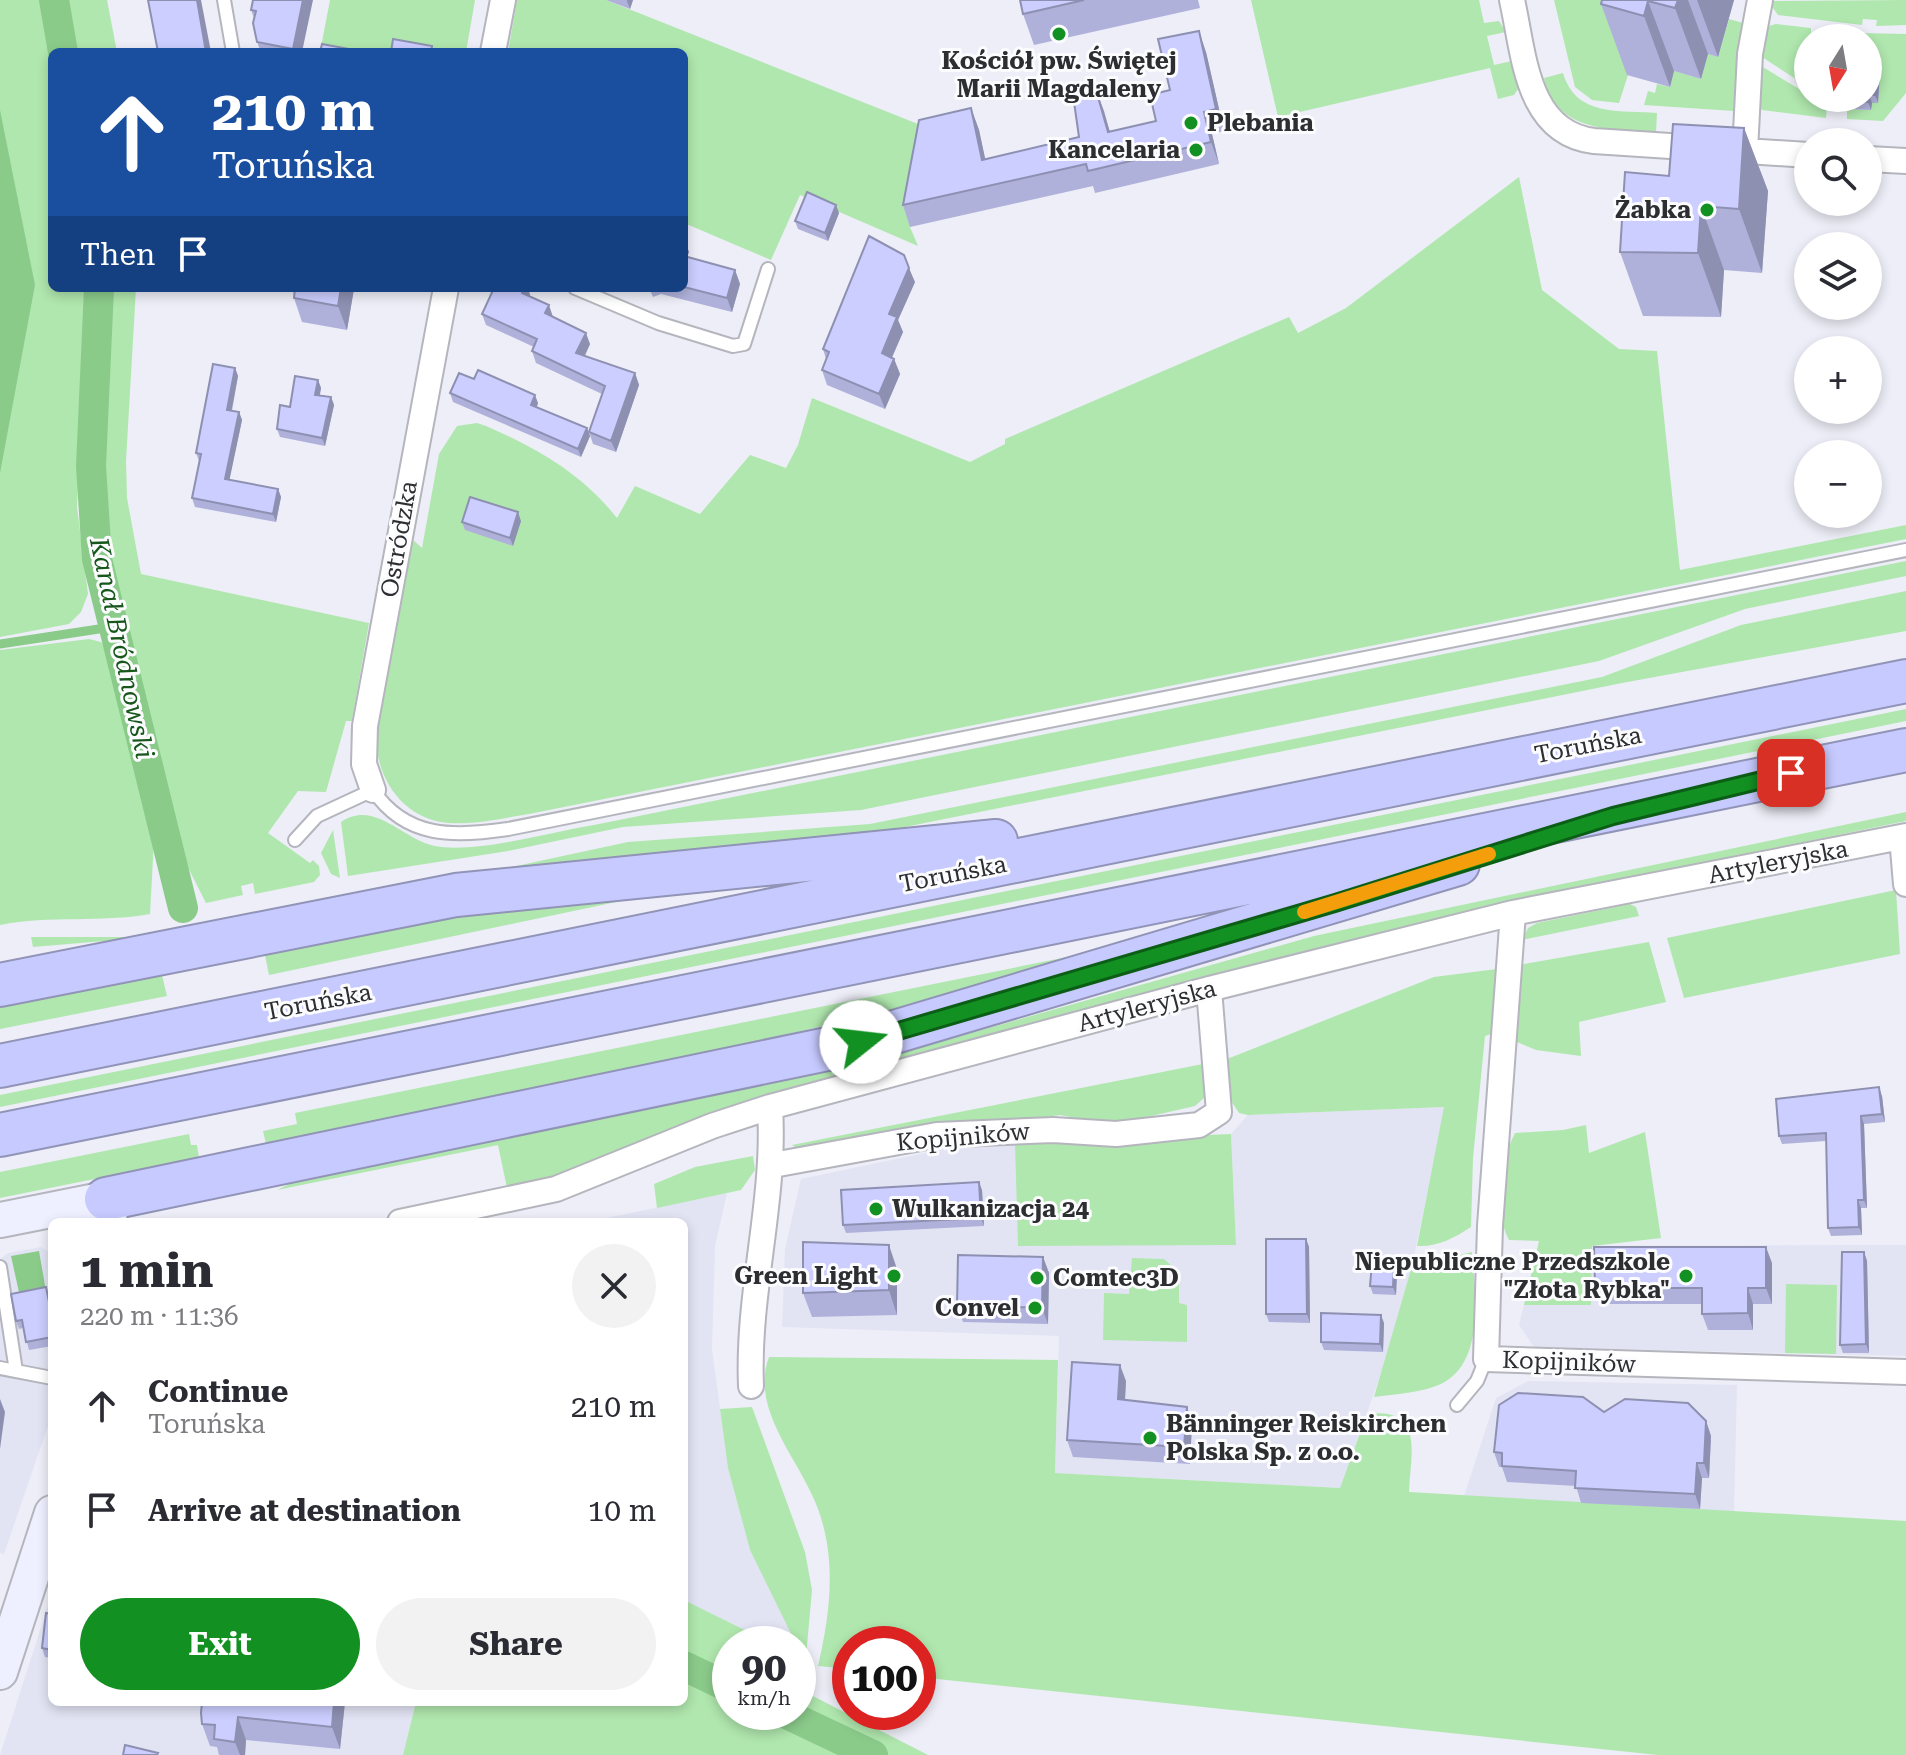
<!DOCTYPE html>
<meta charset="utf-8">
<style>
:root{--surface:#fff;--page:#f2f2f3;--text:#2b2b33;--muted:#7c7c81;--accent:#129122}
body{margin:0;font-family:"Roboto Serif",serif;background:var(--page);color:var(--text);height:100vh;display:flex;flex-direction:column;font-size:30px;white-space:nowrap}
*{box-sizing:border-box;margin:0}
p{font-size:26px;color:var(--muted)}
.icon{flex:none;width:44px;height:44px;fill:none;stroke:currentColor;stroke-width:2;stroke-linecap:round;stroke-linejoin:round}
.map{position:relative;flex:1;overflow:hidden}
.sheet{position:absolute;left:48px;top:1218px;width:640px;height:488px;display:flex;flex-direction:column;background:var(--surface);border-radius:12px;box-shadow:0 4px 12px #0003}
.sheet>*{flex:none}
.banner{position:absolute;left:48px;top:48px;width:640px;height:244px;border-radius:12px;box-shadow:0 4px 12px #0003;background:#1a4fa0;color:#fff;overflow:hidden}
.needle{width:52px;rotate:191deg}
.controls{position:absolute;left:1794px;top:24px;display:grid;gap:16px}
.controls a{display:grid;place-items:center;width:88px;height:88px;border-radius:50%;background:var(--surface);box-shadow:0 4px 12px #0003;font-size:40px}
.speed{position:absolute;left:712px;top:1626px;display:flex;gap:16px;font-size:40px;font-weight:700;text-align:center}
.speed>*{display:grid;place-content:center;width:104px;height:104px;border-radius:50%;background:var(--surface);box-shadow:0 4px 12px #0003;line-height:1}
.speed small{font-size:20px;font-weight:400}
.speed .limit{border:12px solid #d22;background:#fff;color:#111}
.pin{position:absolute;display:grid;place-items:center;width:68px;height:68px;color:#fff;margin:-34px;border-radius:16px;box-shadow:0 4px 12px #0006}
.me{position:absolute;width:88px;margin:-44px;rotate:74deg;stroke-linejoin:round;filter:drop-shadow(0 0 6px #0008)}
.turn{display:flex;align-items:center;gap:28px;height:168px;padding:0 32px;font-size:36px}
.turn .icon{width:104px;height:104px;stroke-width:2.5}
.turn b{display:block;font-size:56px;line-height:68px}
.then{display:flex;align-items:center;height:76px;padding:0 32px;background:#0003;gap:16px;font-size:30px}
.round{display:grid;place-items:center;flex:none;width:84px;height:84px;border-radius:42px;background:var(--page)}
.headline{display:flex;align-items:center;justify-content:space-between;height:136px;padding:0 32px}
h1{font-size:48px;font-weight:700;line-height:60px}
.cta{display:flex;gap:16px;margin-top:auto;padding:16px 32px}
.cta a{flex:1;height:92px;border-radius:48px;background:var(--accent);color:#fff;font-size:32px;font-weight:700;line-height:92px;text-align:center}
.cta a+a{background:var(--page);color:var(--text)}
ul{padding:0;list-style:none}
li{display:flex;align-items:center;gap:24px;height:104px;padding:0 32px}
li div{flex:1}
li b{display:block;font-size:30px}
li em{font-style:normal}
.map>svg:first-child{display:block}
.built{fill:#e2e4f4}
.green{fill:#b0e7ae}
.water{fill:#8bcb8a}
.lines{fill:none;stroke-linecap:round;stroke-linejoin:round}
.stream{stroke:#8bcb8a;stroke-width:9}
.canal{stroke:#8bcb8a;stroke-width:30}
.lane-casing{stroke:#b5b5be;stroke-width:16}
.street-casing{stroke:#b5b5be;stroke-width:28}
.secondary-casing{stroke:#b5b5be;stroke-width:38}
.highway-casing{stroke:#9193b7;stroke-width:46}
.lane{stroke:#fff;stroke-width:12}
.street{stroke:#fff;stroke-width:24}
.secondary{stroke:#eeefff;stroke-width:34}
.highway{stroke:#c7caff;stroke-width:42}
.wall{fill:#afb1da}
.shaded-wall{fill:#8e90b2}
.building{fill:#cbcefe;stroke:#8e90b2;stroke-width:2}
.route-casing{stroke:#0c5e16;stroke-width:20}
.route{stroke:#129122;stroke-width:14}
.slow{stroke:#f59e0b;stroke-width:14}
.poi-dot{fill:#129122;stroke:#fcfcfe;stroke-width:3}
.labels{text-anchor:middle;stroke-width:6;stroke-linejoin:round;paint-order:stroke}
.poi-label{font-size:24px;font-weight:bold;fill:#2d2e31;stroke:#fcfcfe;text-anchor:end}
.street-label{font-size:24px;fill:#2d2e31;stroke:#fcfcfe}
.water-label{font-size:26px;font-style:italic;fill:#17571b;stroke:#fcfcfe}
</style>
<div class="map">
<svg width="1906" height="1755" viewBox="0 0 1906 1755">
<rect width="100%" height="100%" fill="#edeef7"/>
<path class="built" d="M1445 1107 1412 1266 1387 1357 1340 1488 1055 1473 1059 1336 782 1327 785 1249 801 1179 963 1145 1015 1143 1236 1245 1231 1134 1248 1115Z
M727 1193 715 1246 712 1349 728 1468 750 1550 797 1644H773L684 1600V1222H587Z
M1906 1245V1356L1534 1347 1519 1325 1539 1246Z
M41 1247 52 1254V1414L4 1554 0 1553V1259L8 1253Z
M1528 1381 1737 1385 1734 1512 1464 1496 1496 1398Z
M52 1593V1702H416L403 1755H0Z"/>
<path class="green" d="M0 0H41L52 63V288H86L77 507 88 594 81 612 69 624 0 637Z
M64 0H107L117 52H73Z
M330 0H475L466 52H347L321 47Z
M517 0H606L928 128 910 227 918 246 800 195 771 260 684 223V52H508Z
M1251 0H1479L1484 23 1499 21 1506 32 1487 36 1494 65 1512 61 1518 89 1514 95 1498 99 1490 68 1278 117Z
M1554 0H1652L1619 103 1592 100 1575 87Z
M1906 0V25L1876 26 1877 20 1863 19 1862 25 1778 15 1768 1Z
M1729 19 1743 23 1744 33 1740 105 1734 111 1644 105 1648 91 1655 93 1657 84 1670 87 1674 71 1701 79 1708 54 1718 57Z
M1776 24 1811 28V33L1823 35 1825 30 1846 32V37L1850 38H1808V87L1759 55 1765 27Z
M1859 33 1906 34V93L1883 121 1847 119V109L1871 110V103L1878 102 1880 72 1868 71V38H1859Z
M1758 64 1827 106 1826 118 1762 110 1757 106Z
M1563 73C1576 117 1619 110 1657 113L1656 132C1610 129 1557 133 1544 78Z
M1519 177 1542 290 1619 349 1657 351 1680 570 1906 525V539L529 814C503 818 475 825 449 823 403 820 373 776 377 732L412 539 422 548 439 454 457 426 477 423 486 426C538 449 581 473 617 518L635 486 700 514 750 455 786 468 798 445 812 398 970 462 1005 444V439L1289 317 1298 333 1346 308Z
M107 288H136L126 461 127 498 141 574 369 623 352 721H346L326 792 298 791 268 833 310 863 313 860 319 866 320 875 314 882 255 894 253 883 241 886 243 895 206 903 171 834 107 567 101 472Z
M1906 561V576L1745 609 1599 661 861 810 623 827 508 851 348 876 341 822C374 799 402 839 435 846 475 854 556 831 599 824Z
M1906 591V631L1622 683 885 831 484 873 628 842 870 824 1602 677 1741 625Z
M89 639 101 642 113 654 154 840 150 914C100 923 50 915 0 925V650Z
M1906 709V721L0 1107V1095Z
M1906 812V821L1490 906 1391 930 873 1074 546 1179 507 1188 498 1145 277 1190 313 1173 883 1048 886 1057 1314 936Z
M333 830 340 878 331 874 321 853Z
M1896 890 1900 954 1684 998 1667 938Z
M640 897 269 975 264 950 443 914Z
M1630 904 1636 907 1639 916 1522 940 1528 928 1537 923Z
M1171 936 953 996 632 1070 266 1144 263 1131 297 1124 295 1113Z
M31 937H128V939L33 947Z
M1649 942 1666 1002 1579 1022 1581 1056 1536 1050 1517 1042 1514 1033 1519 965Z
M1497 969 1491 1034 1485 1036 1473 1158 1471 1227C1454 1238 1438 1247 1417 1246L1444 1107 1248 1115 1239 1113 1227 1095V1059L1434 977Z
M161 971 167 996 0 1029V1004Z
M1203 1064 1205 1097 1195 1106 1112 1125 1060 1115 799 1150 792 1145Z
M1586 1125 1589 1153 1645 1132 1661 1238 1592 1246 1591 1305H1524L1539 1241 1509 1240C1493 1210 1500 1163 1515 1133L1563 1130Z
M189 1134 191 1145H197L199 1158 0 1198V1172Z
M1231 1134 1236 1245 1018 1246 1015 1143Z
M753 1156 755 1170 741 1190 657 1208 654 1184 695 1167Z
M1472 1252C1475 1292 1486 1362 1441 1384 1421 1393 1395 1394 1374 1397L1412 1266Z
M1132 1258 1164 1259 1179 1272V1303L1187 1305V1342L1103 1340 1104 1293 1129 1294Z
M1786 1284 1837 1285 1836 1354 1785 1353Z
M769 1357 1058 1360 1055 1473 1340 1488 1367 1414C1426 1406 1410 1456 1409 1492L1906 1521V1755H1658L918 1677V1644H850V1669L818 1666C830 1614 837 1561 818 1509 801 1461 749 1410 769 1357Z
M752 1407 805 1552 812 1590 803 1691 928 1755H403L416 1702H684V1600L773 1644H730V1712H798V1656L803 1658 750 1550 728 1468 720 1409Z"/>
<path class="water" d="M0 110 35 285 0 473Z
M39 1251 46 1291 20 1297 11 1256Z"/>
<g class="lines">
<path class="stream" d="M0 644 112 627"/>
<path class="canal" d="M54 0 63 52
M99 288 91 466 97 559 183 908
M684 1666 730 1688
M782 1712 873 1755"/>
<defs>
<path id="lane" d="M224 0 233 52
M575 288 658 323 733 346 744 344 768 269
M295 840 317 816 373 790C406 839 455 837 508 829L1906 550
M0 1267 16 1371
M0 1368 52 1378
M1457 1405 1477 1381 1486 1359"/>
<path id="street" d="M1512 0C1524 53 1526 133 1594 141L1808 155
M493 52 503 0
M1745 151 1750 54 1760 0
M1868 159 1906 161
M373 790 364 764 365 726 446 288
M1902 837 1906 884
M1513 913 1490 1226 1486 1359 1906 1372
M773 1165 937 1135 1053 1130 1116 1134 1199 1125 1219 1112 1209 989
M400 1222 556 1189 712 1126 770 1107 1209 989 1513 913 1906 836
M751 1386C747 1292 776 1201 770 1107"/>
<path id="secondary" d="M0 1220 106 1199 110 1222
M0 1672 52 1513"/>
<path id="highway" d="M0 985 456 895 996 841
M0 1066 1906 681
M0 1135 1906 750
M106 1199 861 1042 1458 864"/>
</defs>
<use href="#lane" class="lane-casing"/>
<use href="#street" class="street-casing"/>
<use href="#secondary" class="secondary-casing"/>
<use href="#highway" class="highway-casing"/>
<use href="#lane" class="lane"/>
<use href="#street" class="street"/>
<use href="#secondary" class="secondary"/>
<use href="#highway" class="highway"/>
</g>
<path class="wall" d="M253 0 302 52H261L257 42 254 18 251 10Z
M606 0H633L630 9Z
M1020 0H1198L1200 8 1034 45 1023 14Z
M1602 0H1734L1718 57 1708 54 1701 79 1674 71 1670 87 1627 75 1601 4Z
M1206 52 1224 131 1212 134 1219 164 1095 193 1093 186 910 227 903 205 971 108 979 130 985 159 1079 137 1096 90 1110 132 1156 121 1170 90Z
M1877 64 1880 72 1878 103H1872L1871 110 1847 109 1845 101 1829 100 1828 98H1868Z
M1744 128 1768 191 1762 273 1724 270 1721 317 1643 316 1620 252 1669 176Z
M836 205 839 213 828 241 798 229 795 221Z
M684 239 689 252 687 257 735 270 740 284 732 312 661 294 653 297 649 288H684Z
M915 282 898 320 903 332 892 358 894 359 900 374 885 409 827 385 822 370 826 359 823 349Z
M295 288H354L347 330 302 322 294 298Z
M494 288H528L530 296 553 317 590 344 585 356 635 373 639 385 616 452 593 444 589 432 602 394 536 363 532 351 534 347 486 325 482 314Z
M235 368 238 376 232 411 239 412 242 420 229 480 278 489 281 497 276 522 195 507 192 498 199 461 196 453Z
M474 379 538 403 537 407 587 428 590 436 581 457 453 402 450 393Z
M318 380 321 388 320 395 331 397 334 405 325 446 280 437 277 429 290 407Z
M521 521 513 546 465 530 462 522Z
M1882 1096 1885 1122 1864 1124 1867 1208H1861L1862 1235 1831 1236 1828 1228 1826 1141 1782 1144 1779 1136Z
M982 1190 984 1226 846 1233 843 1225Z
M1306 1239 1309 1247 1310 1323 1269 1322 1266 1314Z
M1864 1252 1867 1261 1869 1353H1843L1840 1345Z
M1043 1257 1049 1273 1048 1324 963 1322 957 1305Z
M1772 1263V1304H1753V1330H1708L1702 1314V1304H1601L1595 1288Z
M897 1269V1315L812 1317 803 1293Z
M1397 1273 1396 1295 1373 1294 1370 1286Z
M49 1295 52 1310V1346L29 1350 23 1328 19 1329 16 1321Z
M1384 1323 1383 1352 1324 1350 1321 1342Z
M1126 1381 1125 1400 1187 1407 1192 1423 1190 1464 1073 1457 1067 1440Z
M1604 1412 1706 1421 1711 1436 1709 1478H1702L1700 1509 1581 1503 1576 1486 1507 1482 1502 1467H1499L1494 1452Z
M52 1614V1658L45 1657 42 1648Z
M345 1702 340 1749 246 1740 245 1755H219L217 1747 210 1746 202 1724 201 1713Z"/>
<path class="shaded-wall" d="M197 0H201L211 52H206Z
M303 0H313L302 52H294L293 49Z
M627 0H633L630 9 627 1Z
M1678 0H1688L1708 54 1701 79 1675 8Z
M1697 0H1734L1718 57Z
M1648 1 1674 71 1670 87 1644 16Z
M1199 31 1206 52 1224 131 1216 109Z
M1877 64 1880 72 1878 103 1875 95Z
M1096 90 1104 111 1116 154 1108 132Z
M1869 94 1872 103 1871 110 1868 102Z
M971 108 979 130 990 181 982 160Z
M1204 112 1212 134 1219 164 1211 142Z
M1744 128 1768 191 1762 273 1739 209Z
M836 205 839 213 828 241 825 233Z
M1701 206 1724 270 1721 317 1698 253Z
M684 239 689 252 684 265Z
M909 268 915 282 898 320 903 332 887 368 882 353 889 314Z
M735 270 740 284 732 312 727 298Z
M341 288 354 289 347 330 338 306Z
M524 288H528L530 295 526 304 522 293Z
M549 305 553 317 545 313Z
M586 333 590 344 580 365 576 353Z
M894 359 900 374 885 409 879 394Z
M235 368 238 376 230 418 227 410Z
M635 373 639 385 616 452 611 441Z
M318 380 321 388 318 403 315 395Z
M535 395 538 403 534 413 531 405Z
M331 397 334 405 325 446 322 438Z
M239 412 242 420 228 487 225 479Z
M587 428 590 436 581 457 578 449Z
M278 489 281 497 276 522 273 514Z
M518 512 521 521 513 546 510 538Z
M1879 1087 1882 1096 1885 1122 1882 1114Z
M1861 1116 1864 1124 1867 1208 1864 1200Z
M979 1182 982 1190 984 1226 981 1218Z
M1858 1200 1861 1208 1862 1235 1859 1227Z
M1306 1239 1309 1247 1310 1323 1307 1314Z
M889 1245 897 1269V1315L889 1290Z
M1766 1247 1772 1263V1304L1766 1288Z
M1864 1252 1867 1261 1869 1353 1866 1344Z
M1043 1257 1049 1273 1048 1324 1042 1308Z
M1394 1265 1397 1273 1396 1295 1393 1287Z
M1748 1288 1753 1304V1330L1748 1313Z
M1381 1315 1384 1323 1383 1352 1380 1344Z
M1120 1365 1126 1381 1124 1415 1118 1399Z
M0 1399 5 1412 0 1449Z
M1187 1407 1192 1423 1190 1464 1184 1447Z
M1706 1421 1711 1436 1709 1478 1704 1463Z
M1697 1463 1702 1478 1700 1509 1695 1494Z
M334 1702H345L340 1749 332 1727Z
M238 1717 246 1740 245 1755H240L235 1742Z"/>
<path class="building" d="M148 0H197L206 52H158Z
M253 0H303L293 49 257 42 253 23 256 11 251 10Z
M1020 0H1084L1023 14Z
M1602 0H1678L1675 8 1648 1 1644 16 1601 4Z
M1199 31 1216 109 1204 112 1211 142 1088 171 1086 164 903 205 919 120 971 108 982 160 1079 137 1073 95 1096 90 1108 132 1156 121 1150 95 1170 90 1158 39Z
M393 39 432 46 431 52H391Z
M322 44 365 52H320Z
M1868 63 1877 64 1875 95 1869 94 1868 102 1844 101 1845 98H1868Z
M1673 124 1744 128 1739 209 1701 206 1698 253 1620 252 1625 172 1669 176Z
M807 192 836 205 825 233 795 221Z
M869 236 904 255 909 268 889 314 897 317 882 353 894 359 879 394 822 370 829 352 823 349Z
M684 256 735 270 727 298 684 287Z
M295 288H341L338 306 294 298Z
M494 288H524L522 293 549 305 545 313 586 333 576 353 635 373 611 441 589 432 605 386 532 351 537 339 482 314Z
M213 364 235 368 227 410 239 412 225 479 278 489 273 514 192 498 201 454 196 453Z
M478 370 535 395 531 405 587 428 578 449 450 393 459 373 474 379Z
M295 376 318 380 315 395 331 397 322 438 277 429 280 405 290 407Z
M470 497 518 512 510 538 462 522Z
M1879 1087 1882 1114 1861 1116 1864 1200H1858L1859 1227 1828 1228 1826 1133 1779 1136 1776 1099Z
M979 1182 981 1218 843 1225 841 1190Z
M1266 1239H1306L1307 1314H1266Z
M803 1242 889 1245V1290L803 1293Z
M1594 1247H1766V1288H1748V1313L1702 1314V1288H1595Z
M1842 1252H1864L1866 1344 1840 1345Z
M958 1255 1043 1257 1042 1308 957 1305Z
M1372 1263 1394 1265 1393 1287 1370 1286Z
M46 1287 52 1317V1337L26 1342 22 1320 16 1321 11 1294Z
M1321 1313 1381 1315 1380 1344 1321 1342Z
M1072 1362 1120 1365 1118 1399 1187 1407 1184 1447 1067 1440Z
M1518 1393 1583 1397 1604 1412 1625 1399 1688 1403 1706 1421 1704 1463H1697L1695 1494 1575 1488 1576 1471 1502 1466V1453L1494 1452 1499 1405Z
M46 1613 52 1614V1650L42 1648Z
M202 1702H334L332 1727 238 1717 235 1742 214 1739 215 1725 202 1724 201 1713Z
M125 1745 158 1753 157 1755H123Z"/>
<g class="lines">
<defs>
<path id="route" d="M861 1042 1335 903 1613 816 1791 773"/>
</defs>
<use href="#route" class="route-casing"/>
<use href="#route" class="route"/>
<path class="slow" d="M1304 912 1489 854"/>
</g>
<g class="poi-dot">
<circle cx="1059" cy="34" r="8"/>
<circle cx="1191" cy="123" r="8"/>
<circle cx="1196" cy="150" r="8"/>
<circle cx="1707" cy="210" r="8"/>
<circle cx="876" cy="1209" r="8"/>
<circle cx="894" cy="1276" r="8"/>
<circle cx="1686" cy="1276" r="8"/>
<circle cx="1037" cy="1278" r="8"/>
<circle cx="1035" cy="1308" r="8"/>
<circle cx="1150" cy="1438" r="8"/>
</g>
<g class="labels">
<g class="poi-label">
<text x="1059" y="69" text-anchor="middle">Kościół pw. Świętej<tspan x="1059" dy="28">Marii Magdaleny</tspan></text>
<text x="1207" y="131" text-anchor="start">Plebania</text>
<text x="1180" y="158">Kancelaria</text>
<text x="1691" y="218">Żabka</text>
<text x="892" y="1217" text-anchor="start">Wulkanizacja 24</text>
<text x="1670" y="1270">Niepubliczne Przedszkole<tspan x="1670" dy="28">"Złota Rybka"</tspan></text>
<text x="878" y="1284">Green Light</text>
<text x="1053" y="1286" text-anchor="start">Comtec3D</text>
<text x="1019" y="1316">Convel</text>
<text x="1166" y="1432" text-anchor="start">Bänninger Reiskirchen<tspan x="1166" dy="28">Polska Sp. z o.o.</tspan></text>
</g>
<g class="street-label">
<text transform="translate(399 539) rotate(-80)" y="8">Ostródzka</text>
<text transform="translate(1588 745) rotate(-11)" y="8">Toruńska</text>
<text transform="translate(1778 862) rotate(-11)" y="8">Artyleryjska</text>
<text transform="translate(953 874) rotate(-11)" y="8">Toruńska</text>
<text transform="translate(318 1002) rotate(-11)" y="8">Toruńska</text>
<text transform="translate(1147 1006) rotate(-15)" y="8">Artyleryjska</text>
<text transform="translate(963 1137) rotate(-5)" y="8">Kopijników</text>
<text transform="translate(1569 1362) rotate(2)" y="8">Kopijników</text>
</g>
<g class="water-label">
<text transform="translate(122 648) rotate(78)" y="9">Kanał Bródnowski</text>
</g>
</g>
</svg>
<div class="controls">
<a><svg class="needle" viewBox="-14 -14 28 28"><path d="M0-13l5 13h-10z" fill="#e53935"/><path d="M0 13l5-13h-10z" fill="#7c7c81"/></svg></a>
<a><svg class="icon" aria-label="search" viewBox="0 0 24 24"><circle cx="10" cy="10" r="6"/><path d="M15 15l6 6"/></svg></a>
<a><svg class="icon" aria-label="layers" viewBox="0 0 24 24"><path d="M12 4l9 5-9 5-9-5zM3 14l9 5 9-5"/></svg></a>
<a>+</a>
<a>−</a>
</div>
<div class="speed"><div>90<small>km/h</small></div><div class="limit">100</div></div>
<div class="pin" style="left:1791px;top:773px;background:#d93025"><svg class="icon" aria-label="arrive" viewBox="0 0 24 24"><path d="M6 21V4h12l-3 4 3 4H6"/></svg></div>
<svg class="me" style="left:861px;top:1042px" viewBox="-20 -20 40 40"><circle r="19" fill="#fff"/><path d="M0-13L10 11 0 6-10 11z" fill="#129122"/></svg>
<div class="banner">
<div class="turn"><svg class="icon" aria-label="ahead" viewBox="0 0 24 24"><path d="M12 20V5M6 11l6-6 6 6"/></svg><div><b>210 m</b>Toruńska</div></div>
<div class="then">Then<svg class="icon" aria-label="arrive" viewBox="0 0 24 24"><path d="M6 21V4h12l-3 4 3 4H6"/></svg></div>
</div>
<section class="sheet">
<div class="headline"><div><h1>1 min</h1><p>220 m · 11:36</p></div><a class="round"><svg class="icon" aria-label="close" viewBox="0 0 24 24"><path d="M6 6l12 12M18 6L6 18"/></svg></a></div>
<ul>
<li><svg class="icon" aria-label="ahead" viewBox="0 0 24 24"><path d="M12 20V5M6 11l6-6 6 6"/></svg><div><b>Continue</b><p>Toruńska</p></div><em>210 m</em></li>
<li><svg class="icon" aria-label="arrive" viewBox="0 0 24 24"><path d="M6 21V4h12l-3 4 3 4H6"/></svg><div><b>Arrive at destination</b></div><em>10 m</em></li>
</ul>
<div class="cta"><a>Exit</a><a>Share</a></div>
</section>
</div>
